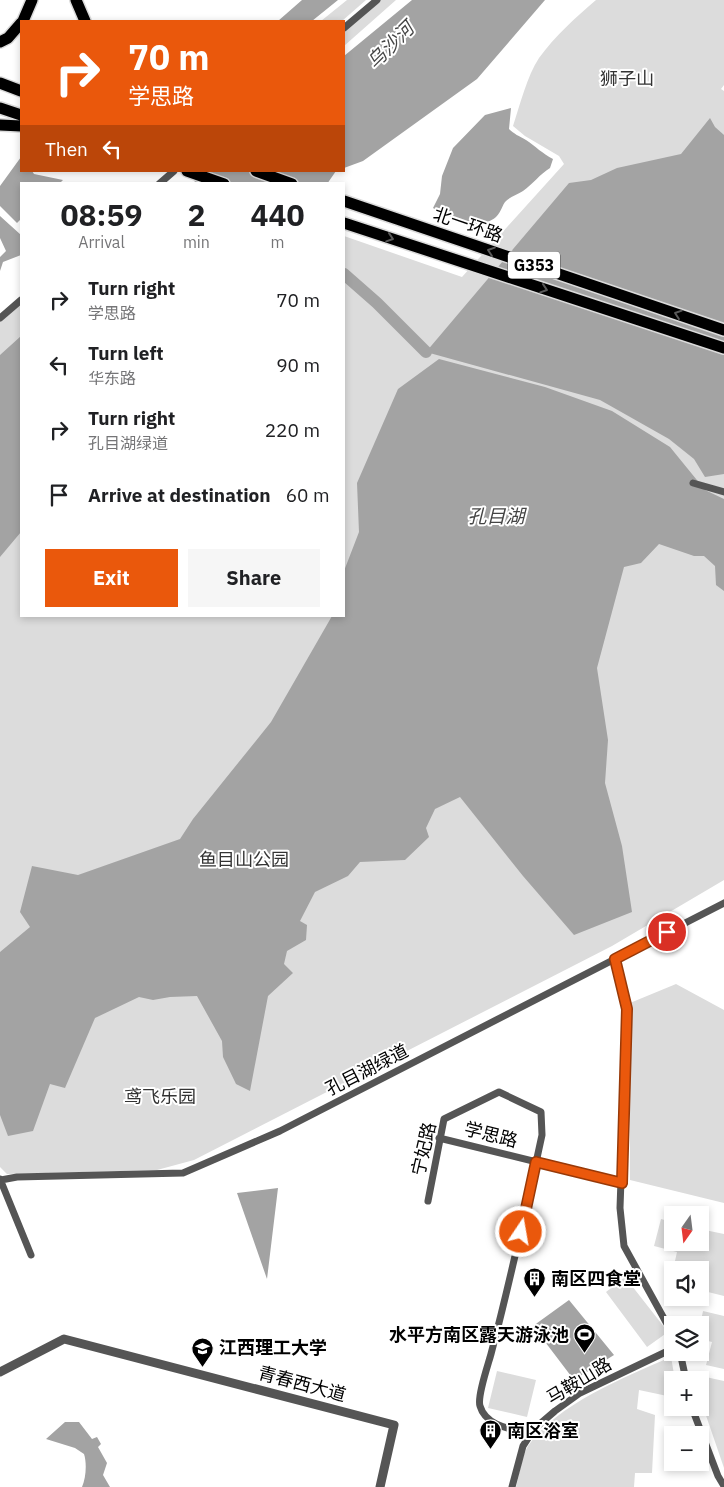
<!DOCTYPE html>
<meta charset="utf-8">
<style>
:root{--surface:#fff;--page:#f6f6f6;--text:#202124;--muted:#757577;--accent:#ea580c}
body{margin:0;font-family:"IBM Plex Sans","Noto Sans SC",sans-serif;background:var(--page);color:var(--text);height:100vh;display:flex;flex-direction:column;font-size:19px;white-space:nowrap}
*{box-sizing:border-box;margin:0}
p{font-size:16px;color:var(--muted)}
.icon{flex:none;width:28px;height:28px;fill:none;stroke:currentColor;stroke-width:2;stroke-linecap:round;stroke-linejoin:round}
.map{position:relative;flex:1;overflow:hidden}
.sheet{position:absolute;left:20px;top:182px;width:325px;height:435px;display:flex;flex-direction:column;background:var(--surface);border-radius:0px;box-shadow:0 2px 8px #0003}
.sheet>*{flex:none}
.guide{position:absolute;left:20px;top:20px;width:325px;height:152px;border-radius:0px;box-shadow:0 2px 8px #0003;background:#ea580c;color:#fff;overflow:hidden}
.needle{width:32px;rotate:194deg}
.controls{position:absolute;left:664px;top:1206px;display:grid;gap:10px}
.controls a{display:grid;place-items:center;width:45px;height:45px;border-radius:0px;background:var(--surface);box-shadow:0 2px 8px #0003;font-size:25px}
.pin{position:absolute;display:grid;place-items:center;width:42px;height:42px;color:#fff;margin:-21px;border:2px solid #fff;border-radius:50%;box-shadow:0 1px 5px #0007}
.me{position:absolute;width:55px;margin:-28px;rotate:12deg;stroke-linejoin:round;filter:drop-shadow(0 0 4px #0008)}
.turn{display:flex;align-items:center;gap:18px;height:105px;padding:0 25px;font-size:22px}
.turn .icon{width:65px;height:65px;stroke-width:2.5}
.turn b{display:block;font-size:35px;line-height:42px}
.then{display:flex;align-items:center;height:48px;padding:0 25px;background:#0003;gap:10px;font-size:19px}
.eta{display:flex;justify-content:space-evenly;align-items:center;height:85px;text-align:center}
.eta b{font-size:30px;font-weight:700;line-height:35px}
.button{display:flex;gap:10px;margin-top:auto;padding:10px 25px}
.button a{flex:1;height:58px;border-radius:0px;background:var(--accent);color:#fff;font-size:20px;font-weight:700;line-height:58px;text-align:center}
.button a+a{background:var(--page);color:var(--text)}
ul{padding:0;list-style:none}
li{display:flex;align-items:center;gap:15px;height:65px;padding:0 25px}
li div{flex:1}
li b{display:block;font-size:19px}
li em{font-style:normal}
.map>svg:first-child{display:block}
.green{fill:#dcdcdc}
.water{fill:#a3a3a3}
.lines{fill:none;stroke-linecap:round;stroke-linejoin:round}
.river{stroke:#a3a3a3;stroke-width:12}
.trunk-casing{stroke:#dbdbdb;stroke-width:14}
.minor{stroke:#555;stroke-width:7}
.tertiary{stroke:#555;stroke-width:9}
.trunk{stroke:#000;stroke-width:11}
.oneway{stroke:#595959}
.route-casing{stroke:#983908;stroke-width:12}
.route{stroke:#ea580c;stroke-width:9}
.labels{text-anchor:middle;stroke-width:4;stroke-linejoin:round;paint-order:stroke}
.shield{fill:#fff;stroke:#4c4c4c;stroke-width:1}
.shield-label{font-size:16px;font-weight:bold;fill:#000}
.park-label{font-size:18px;fill:#333;stroke:#fff}
.street-label{font-size:18px;fill:#000;stroke:#fff}
.poi-label{font-size:18px;font-weight:bold;fill:#000;stroke:#fff;text-anchor:start}
.water-label{font-size:19px;font-style:italic;fill:#444;stroke:#fff}
</style>
<div class="map">
<svg width="724" height="1487" viewBox="0 0 724 1487">
<rect width="100%" height="100%" fill="#fff"/>
<path class="green" d="M347 0H366L342 21H321Z
M376 0H396L344 46V28Z
M596 0H724V85L721 89 724 91V880L612 946 194 1160 157 1170 7 1174 0 1167V322L21 304V616H344V236L462 277 564 164 559 156 525 136 513 126C520 105 527 76 539 58 555 36 576 17 596 0Z
M676 984 724 1010V1203L630 1180V1003Z
M661 1219 672 1222V1242H700V1229L724 1234V1296L700 1290V1270H673L677 1252 654 1246Z
M625 1277 668 1332 647 1347 606 1292Z
M703 1311 724 1316V1369L706 1365 712 1342 700 1339V1325Z
M671 1357 675 1380H672V1397L639 1390 637 1409 655 1415 652 1473H635L634 1487H516C519 1476 522 1455 528 1446 557 1404 625 1377 671 1357Z
M497 1371 536 1380 527 1417 488 1408Z
M692 1374 724 1381V1468L700 1398V1380H694Z"/>
<path class="water" d="M302 0H338L312 21H278Z
M412 0H545L477 79 363 161 344 168V56Z
M511 108 509 129C514 134 519 136 526 140 535 146 543 154 553 159L550 168C540 174 533 184 523 191 518 194 510 197 506 201 502 205 502 211 496 217 478 232 450 218 433 208L440 194 442 176 453 148 485 115Z
M710 118 715 127 724 135V474L705 477 694 459 669 439 600 400 426 352 569 183 591 180 617 168 681 154Z
M21 157V171H32L34 174 63 180 59 184H21V219L17 223 0 206V186Z
M206 171H336L327 184H192Z
M0 216 21 235V255L3 262 0 271V257L6 251 0 238Z
M21 336V532L0 557V355Z
M439 359 545 387 612 411 670 447 705 490 724 499V591L716 585 715 566 704 556H694L659 544 641 563 624 567 597 668 608 740 605 783 622 846 632 912 574 935 523 876 460 797 435 809 426 828 429 837 405 860 360 862 348 876 315 892 300 921 307 925 306 940 287 951 284 964 293 973 268 996 250 1091 236 1084 223 1057 222 1041 197 996 170 997 153 1000 139 997 95 1018 65 1088 50 1084 33 1131 8 1136 0 1115V952L30 927 20 912 32 866 78 875 180 839 193 819 271 722 332 616H344V571L359 532 357 483 398 389Z
M278 1188 267 1279 237 1193Z
M569 1300 614 1355 574 1380 533 1326Z
M65 1422H79L92 1439 97 1437 101 1444 98 1447 107 1463 103 1475 110 1487H82C86 1478 87 1463 84 1454L75 1448 46 1439Z"/>
<g class="lines">
<path class="river" d="M344 274 377 303 426 352"/>
<defs>
<path id="trunk" d="M76 0 85 21
M23 21 32 0
M0 42 8 38 21 23
M0 83 21 91
M0 108 21 115
M0 125 21 126
M187 171 224 184
M256 171 292 184
M344 201 724 330
M344 223 724 348"/>
</defs>
<use href="#trunk" class="trunk-casing"/>
<path class="minor" d="M344 28 377 0
M159 184 174 171
M0 318 21 300
M693 483 724 492
M615 959 627 1009 620 1208 624 1246 672 1333
M439 1138 622 1183
M0 1179 31 1255
M1 1180 17 1177 183 1173 280 1131 724 903
M428 1201 444 1119 499 1092 541 1112 542 1135C526 1209 510 1282 491 1354 488 1365 477 1397 480 1406 486 1427 513 1429 531 1434
M680 1352 686 1380
M692 1408 718 1476 724 1486
M512 1487 523 1446 534 1429 555 1411 580 1393 672 1349"/>
<path class="tertiary" d="M0 1372 64 1339 394 1425 380 1487"/>
<use href="#trunk" class="trunk"/>
</g>
<defs><path id="oneway-chevron" d="M-2-3.5L2.5 0L-2 3.5" fill="none" stroke-width="1.6" stroke-linecap="round" stroke-linejoin="round" transform="scale(1.25)"/></defs>
<g class="oneway">
<use href="#oneway-chevron" transform="translate(390 238) rotate(18)"/>
<use href="#oneway-chevron" transform="translate(491 251) rotate(-161)"/>
<use href="#oneway-chevron" transform="translate(544 289) rotate(18)"/>
<use href="#oneway-chevron" transform="translate(678 314) rotate(-161)"/>
</g>
<g class="lines">
<defs>
<path id="route" d="M521 1232 536 1162 622 1183 627 1009 615 959 667 932"/>
</defs>
<use href="#route" class="route-casing"/>
<use href="#route" class="route"/>
</g>
<defs>
<symbol id="building-pin" viewBox="-11 -11 22 30"><path d="M0 17L-7.5 6A9.5 9.5 0 1 1 7.5 6Z" fill="#000" stroke="#fff"/><path d="M-4-6H4V6H1V3H-1V6H-4ZM-2.5-4.3h1.7v1.8h-1.7ZM.8-4.3h1.7v1.8H.8ZM-2.5-1h1.7V.8h-1.7ZM.8-1h1.7V.8H.8Z" fill="#fff"/></symbol>
<symbol id="stadium-pin" viewBox="-11 -11 22 30"><path d="M0 17L-7.5 6A9.5 9.5 0 1 1 7.5 6Z" fill="#000" stroke="#fff"/><path d="M0-5a6.5 5 0 1 0 0 10a6.5 5 0 1 0 0-10ZM-3.5-1.8h7v3.6h-7Z" fill="#fff"/></symbol>
<symbol id="university-pin" viewBox="-11 -11 22 30"><path d="M0 17L-7.5 6A9.5 9.5 0 1 1 7.5 6Z" fill="#000" stroke="#fff"/><path d="M0-5L7-2L0 1L-7-2ZM-4 1L0 2.5L4 1V4Q0 6-4 4Z" fill="#fff"/></symbol>
</defs>
<g fill-rule="evenodd">
<use href="#building-pin" x="522" y="1266" width="25" height="34"/>
<use href="#stadium-pin" x="572" y="1322" width="25" height="34"/>
<use href="#university-pin" x="190" y="1336" width="25" height="34"/>
<use href="#building-pin" x="478" y="1418" width="25" height="34"/>
</g>
<g class="labels">
<rect class="shield" x="508" y="251.5" width="52" height="27" rx="4"/>
<g class="shield-label">
<text x="534" y="271">G353</text>
</g>
<g class="park-label">
<text x="627" y="85">狮子山</text>
<text x="244" y="866">鱼目山公园</text>
<text x="160" y="1103">鸢飞乐园</text>
</g>
<g class="street-label">
<text transform="translate(468 225) rotate(19)" y="6">北一环路</text>
<text transform="translate(367 1070) rotate(-27)" y="6">孔目湖绿道</text>
<text transform="translate(491 1135) rotate(14)" y="6">学思路</text>
<text transform="translate(424 1149) rotate(-77)" y="6">宁妃路</text>
<text transform="translate(579 1381) rotate(-31)" y="6">马鞍山路</text>
<text transform="translate(302 1384) rotate(15)" y="6">青春西大道</text>
</g>
<g class="poi-label">
<text x="551" y="1285">南区四食堂</text>
<text x="569" y="1341" text-anchor="end">水平方南区露天游泳池</text>
<text x="219" y="1354">江西理工大学</text>
<text x="507" y="1437">南区浴室</text>
</g>
<g class="water-label">
<text transform="translate(390 45) rotate(-45)" y="7">乌沙河</text>
<text x="496" y="523">孔目湖</text>
</g>
</g>
</svg>
<div class="controls">
<a><svg class="needle" viewBox="-14 -14 28 28"><path d="M0-13l5 13h-10z" fill="#e53935"/><path d="M0 13l5-13h-10z" fill="#757577"/></svg></a>
<a><svg class="icon" aria-label="sound" viewBox="0 0 24 24"><path d="M4 9h4l5-4v14l-5-4H4zM17 9q2 3 0 6"/></svg></a>
<a><svg class="icon" aria-label="layers" viewBox="0 0 24 24"><path d="M12 4l9 5-9 5-9-5zM3 14l9 5 9-5"/></svg></a>
<a>+</a>
<a>−</a>
</div>
<div class="pin" style="left:667px;top:932px;background:#d93025"><svg class="icon" aria-label="arrive" viewBox="0 0 24 24"><path d="M6 21V4h12l-3 4 3 4H6"/></svg></div>
<svg class="me" style="left:521px;top:1232px" viewBox="-20 -20 40 40"><circle r="17" fill="#ea580c" stroke="#fff" stroke-width="3"/><path d="M0-11L8 9 0 5-8 9z" fill="#fff"/></svg>
<div class="guide">
<div class="turn"><svg class="icon" aria-label="right" viewBox="0 0 24 24"><path d="M7 20v-9h11M14 6l5 5-5 5"/></svg><div><b>70 m</b>学思路</div></div>
<div class="then">Then<svg class="icon" aria-label="left" viewBox="0 0 24 24"><path d="M17 20v-9H6M10 6l-5 5 5 5"/></svg></div>
</div>
<section class="sheet">
<div class="eta">
<div><b>08:59</b><p>Arrival</p></div>
<div><b>2</b><p>min</p></div>
<div><b>440</b><p>m</p></div>
</div>
<ul>
<li><svg class="icon" aria-label="right" viewBox="0 0 24 24"><path d="M7 20v-9h11M14 6l5 5-5 5"/></svg><div><b>Turn right</b><p>学思路</p></div><em>70 m</em></li>
<li><svg class="icon" aria-label="left" viewBox="0 0 24 24"><path d="M17 20v-9H6M10 6l-5 5 5 5"/></svg><div><b>Turn left</b><p>华东路</p></div><em>90 m</em></li>
<li><svg class="icon" aria-label="right" viewBox="0 0 24 24"><path d="M7 20v-9h11M14 6l5 5-5 5"/></svg><div><b>Turn right</b><p>孔目湖绿道</p></div><em>220 m</em></li>
<li><svg class="icon" aria-label="arrive" viewBox="0 0 24 24"><path d="M6 21V4h12l-3 4 3 4H6"/></svg><div><b>Arrive at destination</b></div><em>60 m</em></li>
</ul>
<div class="button"><a>Exit</a><a>Share</a></div>
</section>
</div>
